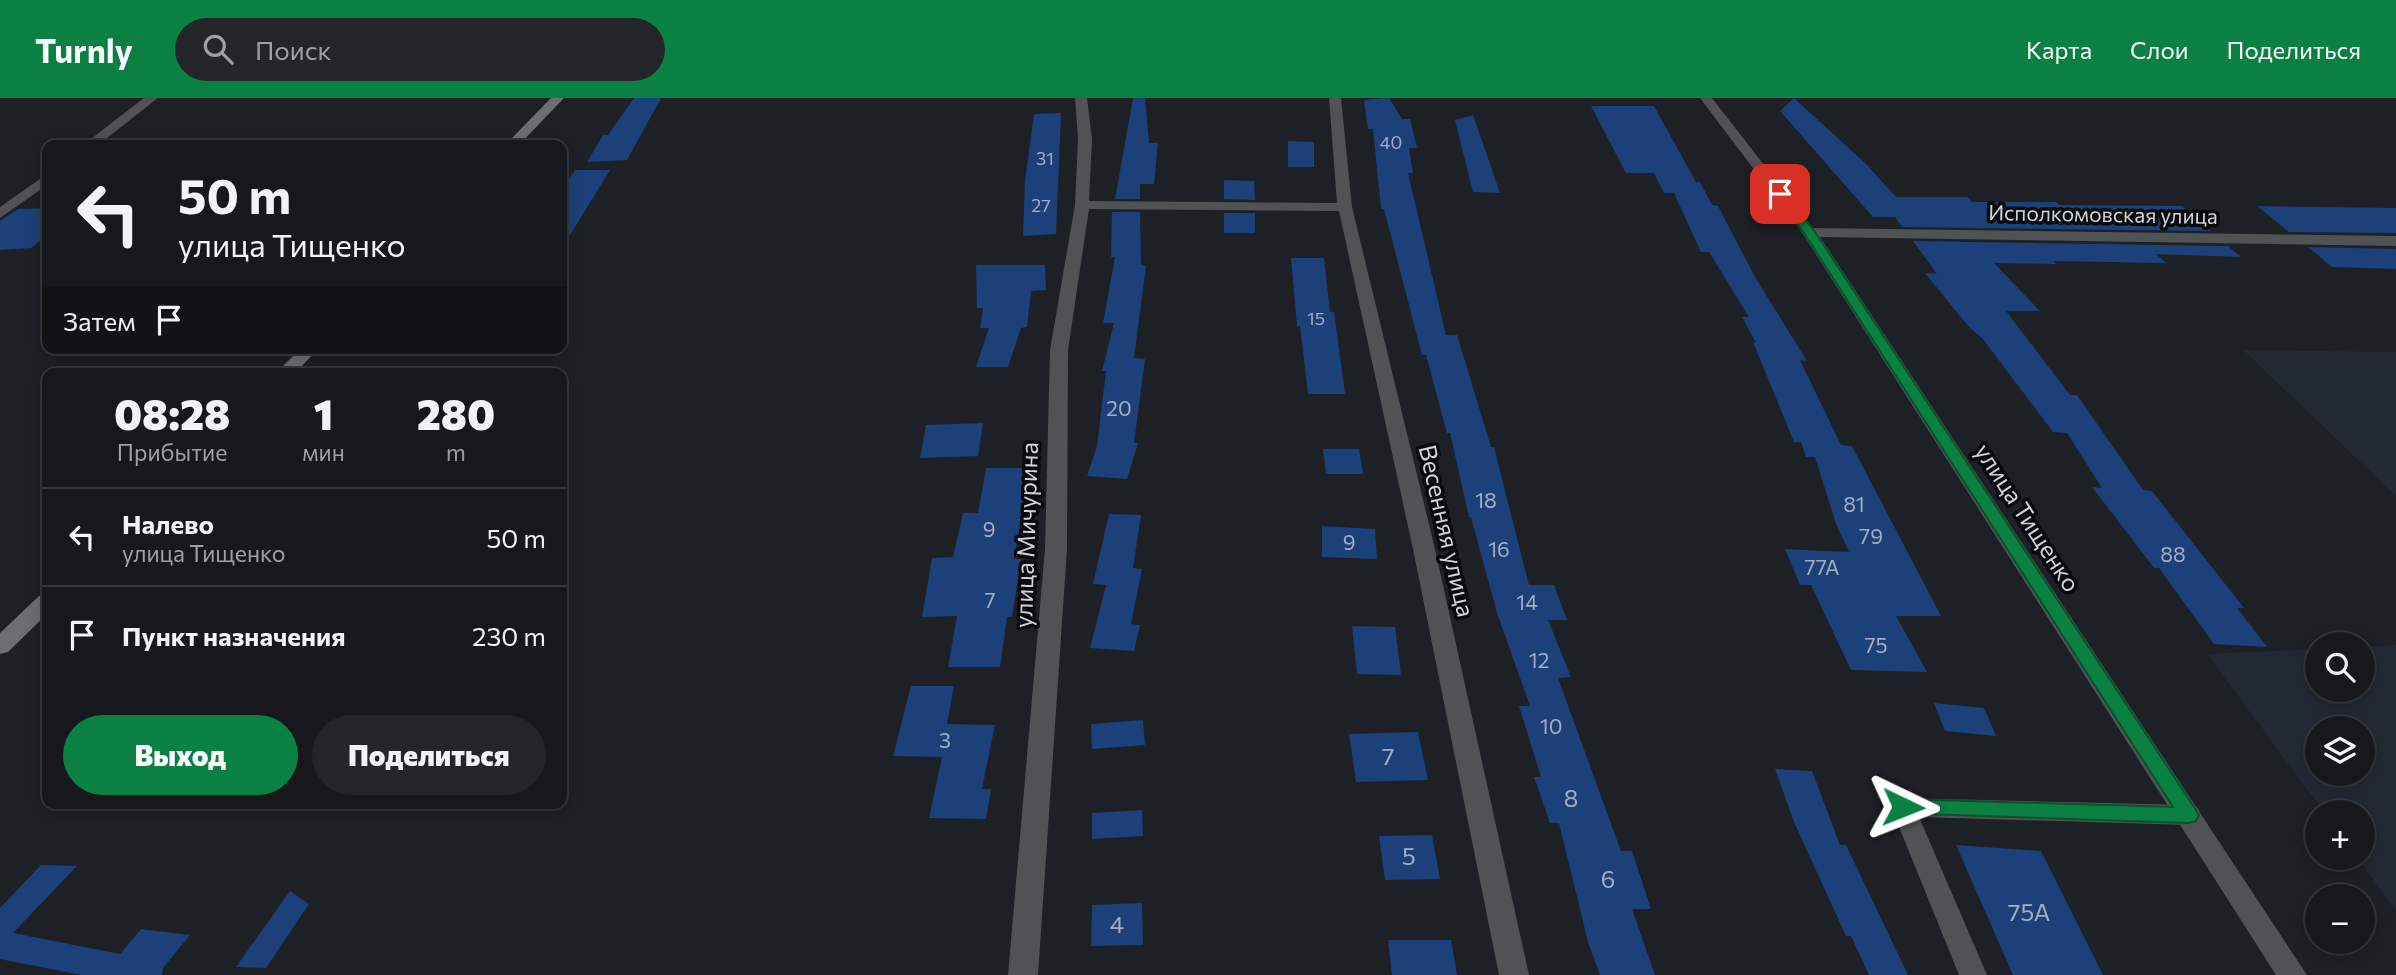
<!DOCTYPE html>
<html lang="ru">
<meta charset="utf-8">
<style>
:root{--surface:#16181b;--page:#232528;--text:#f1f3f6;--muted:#9ea0a3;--line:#35373a;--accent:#0b8043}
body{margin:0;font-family:Commissioner,sans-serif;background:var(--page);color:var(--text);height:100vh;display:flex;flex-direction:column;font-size:26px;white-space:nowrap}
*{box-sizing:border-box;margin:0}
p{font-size:23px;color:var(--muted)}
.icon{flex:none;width:38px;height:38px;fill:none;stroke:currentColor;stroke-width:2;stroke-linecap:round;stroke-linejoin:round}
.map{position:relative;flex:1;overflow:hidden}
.details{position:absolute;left:42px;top:270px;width:525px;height:441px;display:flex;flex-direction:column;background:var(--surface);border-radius:14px;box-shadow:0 4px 18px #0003,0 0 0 2px var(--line)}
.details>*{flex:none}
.guide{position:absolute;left:42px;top:42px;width:525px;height:214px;border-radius:14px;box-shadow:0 4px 18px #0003,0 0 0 2px var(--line);background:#16181b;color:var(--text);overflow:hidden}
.tools{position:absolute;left:2305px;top:534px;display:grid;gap:14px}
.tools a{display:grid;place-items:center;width:70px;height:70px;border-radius:50%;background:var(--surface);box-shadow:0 4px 18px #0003,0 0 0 2px var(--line);font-size:35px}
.pin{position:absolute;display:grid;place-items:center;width:60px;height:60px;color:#fff;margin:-30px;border-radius:14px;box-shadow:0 4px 10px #0006}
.me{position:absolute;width:77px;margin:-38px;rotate:92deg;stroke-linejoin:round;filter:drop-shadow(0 0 5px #0008)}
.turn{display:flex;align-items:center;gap:24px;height:147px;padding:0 21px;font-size:32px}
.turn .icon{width:91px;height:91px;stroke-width:2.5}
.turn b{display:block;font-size:49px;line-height:60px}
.then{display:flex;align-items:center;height:66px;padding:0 21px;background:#0003;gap:14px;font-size:26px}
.eta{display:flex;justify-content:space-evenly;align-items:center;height:119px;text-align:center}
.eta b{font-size:42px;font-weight:800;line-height:49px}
.primary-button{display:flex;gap:14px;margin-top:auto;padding:14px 21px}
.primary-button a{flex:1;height:80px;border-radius:42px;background:var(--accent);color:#fff;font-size:28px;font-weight:800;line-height:80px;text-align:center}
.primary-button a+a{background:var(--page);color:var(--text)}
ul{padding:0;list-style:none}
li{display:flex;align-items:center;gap:21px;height:98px;padding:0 21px;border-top:2px solid var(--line)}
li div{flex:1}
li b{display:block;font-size:26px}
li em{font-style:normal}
header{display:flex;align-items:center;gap:42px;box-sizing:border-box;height:98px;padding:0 35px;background:var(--accent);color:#fff}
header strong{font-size:33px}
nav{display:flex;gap:38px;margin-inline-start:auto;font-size:24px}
.search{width:490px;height:63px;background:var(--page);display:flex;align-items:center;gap:18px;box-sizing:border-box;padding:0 24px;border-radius:38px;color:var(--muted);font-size:26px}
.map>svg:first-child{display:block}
.built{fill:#232932;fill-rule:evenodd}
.building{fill:#1c4079}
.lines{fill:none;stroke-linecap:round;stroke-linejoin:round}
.lane{fill:#515254;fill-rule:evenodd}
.street{fill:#515254;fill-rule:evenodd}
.secondary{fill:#6c6f72;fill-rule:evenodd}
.route{fill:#0b8043;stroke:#07532c;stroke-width:2}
.labels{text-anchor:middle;stroke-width:7;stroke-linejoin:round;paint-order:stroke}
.far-number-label{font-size:18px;fill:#a4aebf}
.far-street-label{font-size:21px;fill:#d1d3d6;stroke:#080a0b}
.number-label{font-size:21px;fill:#a4aebf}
.street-label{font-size:24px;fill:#d1d3d6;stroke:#080a0b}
.near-number-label{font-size:24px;fill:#a4aebf}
</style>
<header>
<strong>Turnly</strong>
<div class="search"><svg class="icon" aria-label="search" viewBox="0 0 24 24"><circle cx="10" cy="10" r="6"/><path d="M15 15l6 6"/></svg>Поиск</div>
<nav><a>Карта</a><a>Слои</a><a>Поделиться</a></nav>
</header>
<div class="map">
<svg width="2396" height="877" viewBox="0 0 2396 877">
<rect width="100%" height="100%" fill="#1d2024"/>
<path class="built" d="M2243 252 2396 254V398Z
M2396 547V812L2357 760H2362V714H2324L2207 556 2317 551V592H2362L2363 549ZM2317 630H2362V676H2317Z"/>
<path class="building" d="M634 0H661L627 62 587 64 603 37H608Z
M1133 0H1145L1149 45H1158L1154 86H1140V101H1115Z
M1389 0 1402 21H1410L1417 50H1409L1413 75H1408L1446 237H1457L1491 349H1494L1529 487H1554L1567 522H1548L1571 579 1558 580 1621 753H1632L1651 811H1632L1655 877H1600L1588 844 1559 725H1550L1534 679H1541L1519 608H1530L1497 515 1471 419H1469L1450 335H1447L1426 257H1422L1384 111H1381L1373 31H1368L1364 2Z
M1794 0 1866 66 1896 99H1967L1972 104H2056L2059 107 2182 108 2211 133 1902 129 1895 119H1873L1780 13Z
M1591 8H1654L1696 84H1700L1712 107 1718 108 1755 179 1807 263 1800 262 1841 347 1852 348 1941 518H1896L1927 574 1851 572 1811 487H1800L1785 451 1849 454 1836 426 1815 359H1806L1801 344H1794L1753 244 1756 245 1742 219H1749L1709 154H1701L1674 95H1664L1654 75H1626Z
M1061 15 1056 136 1023 138 1025 83 1034 16Z
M1473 17 1500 95 1473 94 1455 22Z
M1288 43 1314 44V69H1288Z
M575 72H610L562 150V91Z
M1224 82 1254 83 1255 102 1224 101Z
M2257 108 2396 110V135L2289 134Z
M47 110V137L31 150 0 152V123L18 111Z
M1112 114H1140L1141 167 1146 168 1134 260 1145 261 1134 345H1138L1127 381 1087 378 1097 348 1106 273H1102L1114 225H1103L1115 159H1111Z
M1224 115H1255V135H1224Z
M1913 143 2228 148 2241 159 2156 156 2166 165 2053 163 2056 166 1994 165 2040 213H2006L2070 297H2077L2143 392 2152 393 2244 510H2237L2267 549 2214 546 2159 470H2154L2092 389 2102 390 2067 335 2053 334 1983 241 1969 229 1925 175 1937 176Z
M2308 149 2396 151V171L2332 169Z
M1291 160H1324L1330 214H1334L1345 296H1308L1300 228H1297Z
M976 167H1045L1046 192 1031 193 1027 229 1021 230 1008 269H976L989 230H980L983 210H977Z
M983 325 978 358 920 360 926 327Z
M1323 351H1359L1363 376H1326Z
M986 370H1029L1014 461H1021L1012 519H1007L1000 569H948L957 518 922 519 932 460 953 459 963 415H978Z
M1109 416 1141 417 1133 470 1142 471 1131 526 1140 527 1134 553 1090 550 1106 487 1093 486Z
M1322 428 1375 431 1377 461 1322 459Z
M1352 528 1395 529 1401 577 1357 576Z
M911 588H954L947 626 995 627 982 691H991L986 721 929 720 942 659 893 658Z
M1934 605 1984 610 1996 638 1945 633Z
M1143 622 1145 647 1092 651 1091 626Z
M1418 634 1428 682 1356 684 1349 636Z
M1775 671 1812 673 1840 747H1846L1908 877H1869L1851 838H1846L1794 724Z
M1142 712 1143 738 1092 741V715Z
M1432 737 1440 781 1385 782 1379 738Z
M1956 747 2041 753 2103 877H2013Z
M41 767 77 768 13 835 120 856 141 831 190 837 163 870 162 877H81L0 861V810Z
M290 793 309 806 266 870 236 869Z
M1142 805 1143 847 1091 848 1092 807Z
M1388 842H1451L1457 877H1392Z"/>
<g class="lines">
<path class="lane" d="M1903 700 2189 707 2198 710 2201 717 2198 724 2189 727 1919 719 1987 877H1959L1891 709 1894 702Z"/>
<path class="street" d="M144 0H158L98 47H83Z
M1075 0H1087L1092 41 1089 103 1337 105 1329 0H1341L1352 109 1435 451 1529 877H1499L1413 451 1339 113 1089 111 1068 252 1067 451 1038 877H1008L1045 451 1050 252 1075 107 1078 41Z
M1700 0H1712L1813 130 2396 138V148L1820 139 2307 877H2276L1803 136Z
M47 76V87L0 120V109Z"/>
<path class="secondary" d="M551 0H564L519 47H505Z
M301 250H319L295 275H276Z
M47 496V516L8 554 0 556V535L39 498Z"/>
</g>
<path class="route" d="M1776 93H1783L1815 134 2196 712 2199 717 2196 723 2189 725 1896 715 1893 709 1896 704 1903 701 2173 709 1804 135 1774 96Z"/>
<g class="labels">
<g class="far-number-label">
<text x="1391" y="51">40</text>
<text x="1045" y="67">31</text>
<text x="1041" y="114">27</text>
<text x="1316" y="227">15</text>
</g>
<g class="far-street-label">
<text transform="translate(2103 117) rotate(1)" y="7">Исполкомовская улица</text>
</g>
<g class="number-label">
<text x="1119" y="318">20</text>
<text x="1486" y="410">18</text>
<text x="1854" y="414">81</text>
<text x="989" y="439">9</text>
<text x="1871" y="446">79</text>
<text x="1349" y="452">9</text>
<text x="1499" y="459">16</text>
<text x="2173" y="464">88</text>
<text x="1822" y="477">77А</text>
<text x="990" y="510">7</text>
<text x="1527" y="512">14</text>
<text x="1876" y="555">75</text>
<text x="1539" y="570">12</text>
<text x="1551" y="636">10</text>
<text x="945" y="650">3</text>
</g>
<g class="street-label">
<text transform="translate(2027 420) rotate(57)" y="8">улица Тищенко</text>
<text transform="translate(1446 433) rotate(77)" y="8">Весенняя улица</text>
<text transform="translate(1027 437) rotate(-88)" y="8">улица Мичурина</text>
</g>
<g class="near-number-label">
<text x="1388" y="667">7</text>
<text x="1571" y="709">8</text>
<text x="1409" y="767">5</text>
<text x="1608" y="790">6</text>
<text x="2029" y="823">75А</text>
<text x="1117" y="835">4</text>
</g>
</g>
</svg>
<div class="tools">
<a><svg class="icon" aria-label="search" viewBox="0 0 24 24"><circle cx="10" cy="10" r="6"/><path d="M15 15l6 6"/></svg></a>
<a><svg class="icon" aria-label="layers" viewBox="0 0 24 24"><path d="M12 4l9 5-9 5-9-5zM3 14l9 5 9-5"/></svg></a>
<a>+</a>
<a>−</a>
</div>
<div class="pin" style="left:1780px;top:96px;background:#d93025"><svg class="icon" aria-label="arrive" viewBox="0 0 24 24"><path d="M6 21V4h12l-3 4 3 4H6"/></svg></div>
<svg class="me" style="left:1903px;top:709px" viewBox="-20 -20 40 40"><path d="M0-17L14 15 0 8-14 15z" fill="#0b8043" stroke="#fff" stroke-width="4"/></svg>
<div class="guide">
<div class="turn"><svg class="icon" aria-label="left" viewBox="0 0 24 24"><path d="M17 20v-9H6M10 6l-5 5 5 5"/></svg><div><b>50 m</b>улица Тищенко</div></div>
<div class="then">Затем<svg class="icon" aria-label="arrive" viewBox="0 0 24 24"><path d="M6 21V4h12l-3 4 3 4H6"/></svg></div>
</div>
<section class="details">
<div class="eta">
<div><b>08:28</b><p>Прибытие</p></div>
<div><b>1</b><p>мин</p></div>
<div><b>280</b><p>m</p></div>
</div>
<ul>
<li><svg class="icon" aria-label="left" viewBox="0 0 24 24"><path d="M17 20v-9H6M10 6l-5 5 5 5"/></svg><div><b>Налево</b><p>улица Тищенко</p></div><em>50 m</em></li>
<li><svg class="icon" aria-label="arrive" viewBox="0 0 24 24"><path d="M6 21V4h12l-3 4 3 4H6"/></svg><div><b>Пункт назначения</b></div><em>230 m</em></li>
</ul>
<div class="primary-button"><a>Выход</a><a>Поделиться</a></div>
</section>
</div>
